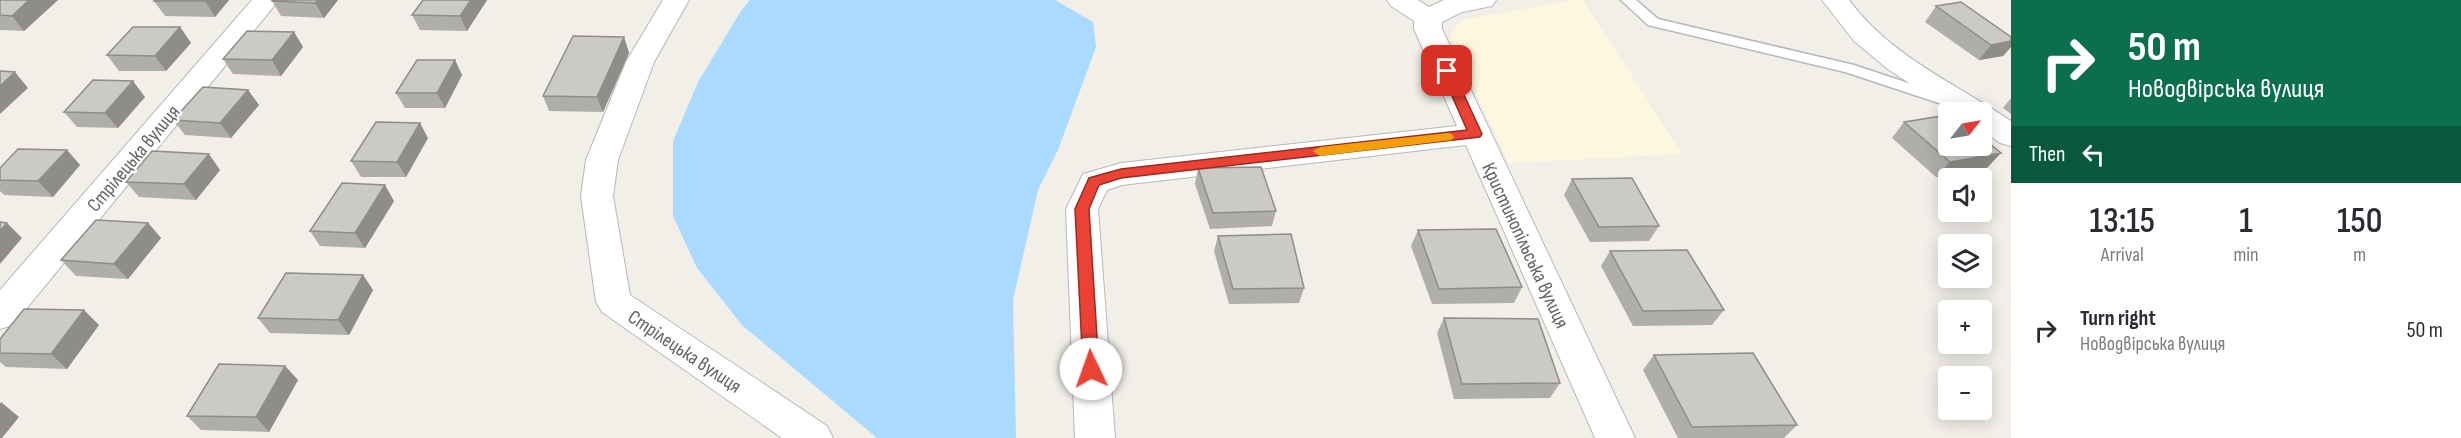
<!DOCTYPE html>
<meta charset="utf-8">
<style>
:root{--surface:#fff;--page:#f7f7f7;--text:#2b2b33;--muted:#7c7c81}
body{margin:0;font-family:"Sofia Sans Condensed",sans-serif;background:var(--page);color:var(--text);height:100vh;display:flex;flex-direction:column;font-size:22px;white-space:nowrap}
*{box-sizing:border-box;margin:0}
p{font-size:20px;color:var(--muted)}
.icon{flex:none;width:33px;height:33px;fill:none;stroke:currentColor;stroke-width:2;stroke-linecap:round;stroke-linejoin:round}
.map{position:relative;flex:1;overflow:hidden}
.drawer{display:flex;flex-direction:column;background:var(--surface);width:450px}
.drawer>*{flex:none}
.banner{background:#0b6e4f;color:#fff;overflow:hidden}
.needle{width:39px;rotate:59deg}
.tools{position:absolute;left:1938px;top:102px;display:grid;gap:12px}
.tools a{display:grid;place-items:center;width:54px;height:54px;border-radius:6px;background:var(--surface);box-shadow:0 3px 15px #0003;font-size:30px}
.pin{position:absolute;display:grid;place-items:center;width:51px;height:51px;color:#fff;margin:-26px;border-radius:12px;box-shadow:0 3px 9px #0006}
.me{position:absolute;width:66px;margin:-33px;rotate:357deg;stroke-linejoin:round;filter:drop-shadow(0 0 4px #0008)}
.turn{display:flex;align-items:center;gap:21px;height:126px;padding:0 18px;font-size:27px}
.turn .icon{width:78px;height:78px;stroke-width:2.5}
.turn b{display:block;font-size:42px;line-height:51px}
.then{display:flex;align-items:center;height:57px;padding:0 18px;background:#0003;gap:12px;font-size:22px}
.eta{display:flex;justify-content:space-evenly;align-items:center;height:102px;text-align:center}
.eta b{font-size:36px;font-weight:600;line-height:42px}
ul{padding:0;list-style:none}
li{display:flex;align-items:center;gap:18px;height:90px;padding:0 18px}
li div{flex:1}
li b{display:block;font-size:22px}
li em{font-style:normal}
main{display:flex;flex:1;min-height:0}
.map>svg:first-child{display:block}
.commercial{fill:#fef7e0}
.water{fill:#aadaff}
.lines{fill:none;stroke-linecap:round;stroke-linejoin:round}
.lane-casing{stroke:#b5b8bc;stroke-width:3}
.street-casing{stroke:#b5b8bc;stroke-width:2}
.lane{fill:#fff;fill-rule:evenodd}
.street{fill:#fff;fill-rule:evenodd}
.wall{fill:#afaea9}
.shaded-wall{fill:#8f8d8a}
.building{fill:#cccac5;stroke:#8f8d8a;stroke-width:1.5}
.route{fill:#ea4335;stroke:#982c22;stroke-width:1.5}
.slow{fill:#f59e0b}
.labels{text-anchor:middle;stroke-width:4.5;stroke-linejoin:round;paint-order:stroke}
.street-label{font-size:20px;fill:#5f6368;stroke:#fff}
</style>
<main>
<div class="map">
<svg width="2011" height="438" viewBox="0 0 2011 438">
<rect width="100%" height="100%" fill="#f1efe8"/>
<path class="commercial" d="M1573 0H1583L1682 154 1509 163 1450 36 1462 20Z"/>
<path class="water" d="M750 0H1055L1093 22 1096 47 1058 150 1038 190 1013 300 1016 438H877L742 325 697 268 673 216V141L698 82 741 11Z"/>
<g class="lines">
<defs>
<path id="lane" d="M1621 0H1636L1658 19 1854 65 1950 97 1952 100 1945 105 1845 72 1648 25Z"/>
<path id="street" d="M252 0H279L13 325 0 329V290Z
M663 0H689L654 62 618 160 613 196 630 295 827 426 833 438H782L602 312 596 302 581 196 586 160 626 62Z
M1387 0H1418L1429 7 1444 0H1496L1492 6 1462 12 1442 22V29L1635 438H1595L1466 145 1122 185 1107 190 1098 209 1115 438H1075L1066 209 1083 174 1121 163 1457 126 1414 29V21L1391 6Z
M1822 0H1849C1890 56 1956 84 2011 121V146L2000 143 1982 130V112H1954L1889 70 1854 41Z"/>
</defs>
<use href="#lane" class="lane-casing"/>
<use href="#street" class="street-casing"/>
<use href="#lane" class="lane"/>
<use href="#street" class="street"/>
</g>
<path class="wall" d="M0 0H58L24 31 0 30Z
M155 0H229L215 17 165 16 154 1Z
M338 0 324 18 281 16 272 1Z
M487 0 467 31 420 30 412 15Z
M1936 6 2011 37V47L2003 56 1979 60 1925 22Z
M180 27 191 43 166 71H119L107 55Z
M294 32 303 47 281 76 233 74 223 59Z
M624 37 629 53 603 112 549 111 543 96Z
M455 60 462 75 445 108H405L396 93Z
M248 90 259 105 231 138 185 135 173 120Z
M145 97 118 128 77 127 64 112Z
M2011 98V114L2003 108Z
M1904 122 1987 168 1936 177 1892 138Z
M428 138 406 177H361L351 161Z
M67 150 80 165 53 197 4 195 0 191V168Z
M1198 168 1276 211 1272 226 1210 229 1195 184Z
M220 170 196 200 139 197 126 182Z
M1572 179 1659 226 1649 241 1590 242 1564 195Z
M394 201 365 248 320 246 310 231Z
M148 223 161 238 128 279 76 276 61 260Z
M1418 230 1522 287 1514 303 1432 304 1411 246Z
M1218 236 1304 288 1299 303 1229 304 1214 251Z
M1610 251 1724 310 1712 325 1633 326 1601 266Z
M363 275 373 290 349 335 270 333 258 318Z
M1444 318 1560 383 1550 398 1454 399 1437 333Z
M99 325 67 369 6 367 0 362V339Z
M1654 355 1797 425 1784 438H1678L1643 370Z
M285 366 298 380 269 432 201 430 187 416Z"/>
<path class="shaded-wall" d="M29 0H58L24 31 12 16Z
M206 0H229L215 17 205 1Z
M318 0H338L324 18 315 3Z
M471 0H487L467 31 460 16Z
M180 27 191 43 166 71 155 56Z
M294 32 303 47 281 76 272 60Z
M624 37 629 53 603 112 597 97Z
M2011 41V47L2003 56 1979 60 1991 45Z
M455 60 462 75 445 108 437 93Z
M15 72 28 88 0 114V86Z
M133 81 145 97 118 128 105 113Z
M248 90 259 105 231 138 220 123Z
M420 123 428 138 406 177 397 162Z
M67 150 80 165 53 197 38 181Z
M2001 153 1987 168 1936 177 1950 162Z
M209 154 220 170 196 200 184 184Z
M385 185 394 201 365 248 355 233Z
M7 223 22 238 0 264V231Z
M148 223 161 238 128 279 114 264Z
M363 275 373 290 349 335 338 320Z
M84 310 99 325 67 369 51 354Z
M285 366 298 380 269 432 256 417Z
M1 402 19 417 2 438H0V404Z"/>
<path class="building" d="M0 0H29L12 16 0 15Z
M155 0H206L205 1H154Z
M272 0H318L315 3 272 1Z
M423 0H471L460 16 412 15Z
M1961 2 2011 37V41L1991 45 1936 6Z
M133 27H180L155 56 107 55Z
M247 31 294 32 272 60 223 59Z
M573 36 624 37 597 97 543 96Z
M417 60H455L437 93H396Z
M0 71 15 72 0 86Z
M93 80 133 81 105 113 64 112Z
M203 87 248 90 220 123 173 120Z
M1948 115V146H1982V137L2001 153 1950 162 1904 122Z
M376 122 420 123 397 162 351 161Z
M18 149 67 150 38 181 0 180V168Z
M152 151 209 154 184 184 126 182Z
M1261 167 1276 211 1213 213 1198 168Z
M1632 178 1659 226 1599 227 1572 179Z
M342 183 385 185 355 233 310 231Z
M96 220 148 223 114 264 61 260Z
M0 222 7 223 0 231Z
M1496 229 1522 287 1439 289 1418 230Z
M1291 234 1304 288 1233 289 1218 236Z
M1687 250 1724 310 1643 311 1610 251Z
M286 273 363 275 338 320 258 318Z
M24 309 84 310 51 354 0 353V339Z
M1444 318 1538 319 1560 383 1462 384Z
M1753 353 1797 425 1692 427 1654 355Z
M219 364 285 366 256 417 187 416Z"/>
<path class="route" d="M1447 67 1453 71 1482 134 1480 137 1121 178 1099 185 1089 209 1099 369 1097 374 1091 376 1086 374 1083 369 1075 209 1089 178 1121 169 1467 130 1441 71Z"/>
<path class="slow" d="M1448 133 1452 134 1454 137 1452 140 1320 156 1313 151 1320 147Z"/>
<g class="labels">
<g class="street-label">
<text transform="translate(133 158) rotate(-50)" y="7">Стрілецька вулиця</text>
<text transform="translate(1526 245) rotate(65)" y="7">Кристинопільська вулиця</text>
<text transform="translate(685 351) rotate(34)" y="7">Стрілецька вулиця</text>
</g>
</g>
</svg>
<div class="tools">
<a><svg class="needle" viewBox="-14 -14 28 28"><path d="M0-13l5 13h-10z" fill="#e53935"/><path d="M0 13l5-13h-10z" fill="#7c7c81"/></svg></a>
<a><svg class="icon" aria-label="sound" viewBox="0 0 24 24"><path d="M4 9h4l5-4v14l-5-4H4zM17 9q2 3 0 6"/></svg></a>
<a><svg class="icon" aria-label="layers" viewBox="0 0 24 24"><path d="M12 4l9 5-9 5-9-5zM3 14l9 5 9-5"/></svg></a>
<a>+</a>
<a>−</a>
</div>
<div class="pin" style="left:1447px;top:71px;background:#d93025"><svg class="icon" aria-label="arrive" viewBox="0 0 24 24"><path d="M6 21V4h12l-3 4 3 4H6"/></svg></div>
<svg class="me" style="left:1091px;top:369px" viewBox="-20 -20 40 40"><circle r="19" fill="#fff"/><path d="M0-13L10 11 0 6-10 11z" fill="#ea4335"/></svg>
</div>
<section class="drawer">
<div class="banner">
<div class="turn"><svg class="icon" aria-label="right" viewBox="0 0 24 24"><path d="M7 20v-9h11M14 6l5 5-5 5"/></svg><div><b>50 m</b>Новодвірська вулиця</div></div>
<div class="then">Then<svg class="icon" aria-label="left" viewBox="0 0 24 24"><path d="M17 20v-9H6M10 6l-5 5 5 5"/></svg></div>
</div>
<div class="eta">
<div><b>13:15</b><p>Arrival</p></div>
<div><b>1</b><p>min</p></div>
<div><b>150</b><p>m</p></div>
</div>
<ul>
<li><svg class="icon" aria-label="right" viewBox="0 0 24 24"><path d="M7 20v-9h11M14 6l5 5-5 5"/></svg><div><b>Turn right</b><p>Новодвірська вулиця</p></div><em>50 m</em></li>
</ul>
</section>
</main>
